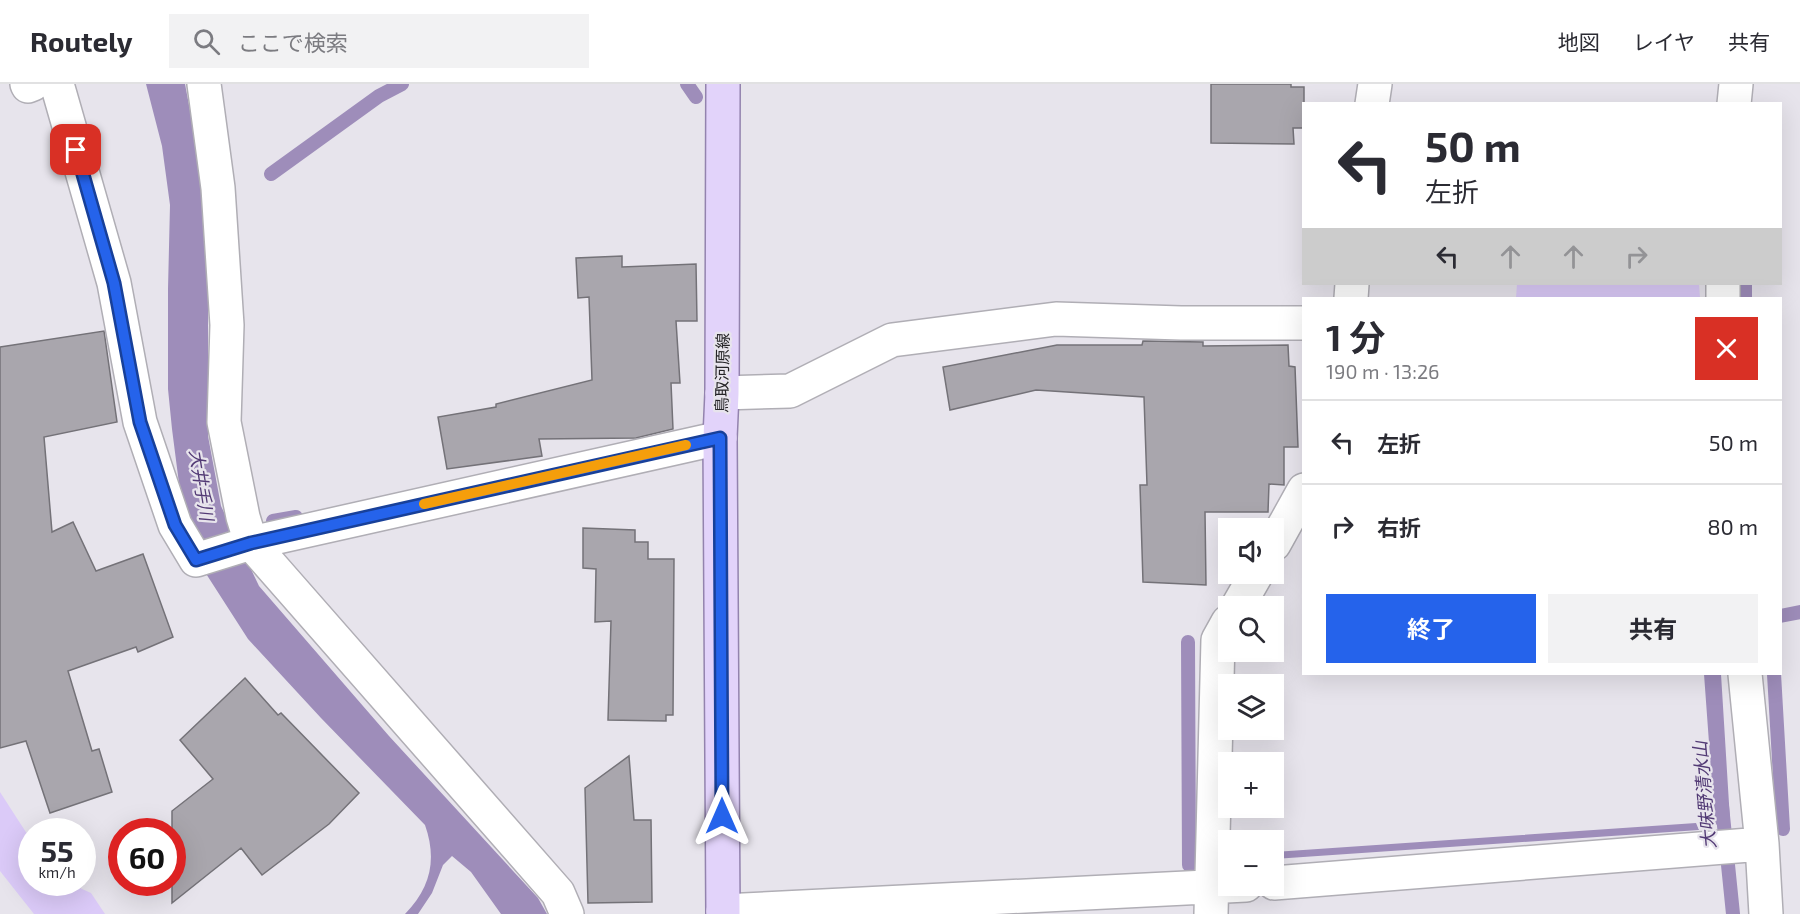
<!DOCTYPE html>
<html lang="ja">
<meta charset="utf-8">
<style>
:root{--surface:#fff;--page:#f2f2f3;--text:#2b2b33;--muted:#7c7c81;--line:#e1e1e2;--accent:#2563eb}
body{margin:0;font-family:"Exo 2","Noto Sans JP",sans-serif;background:var(--page);color:var(--text);height:100vh;display:flex;flex-direction:column;font-size:22px;white-space:nowrap}
*{box-sizing:border-box;margin:0}
p{font-size:20px;color:var(--muted)}
.icon{flex:none;width:33px;height:33px;fill:none;stroke:currentColor;stroke-width:2;stroke-linecap:round;stroke-linejoin:round}
.map{position:relative;flex:1;overflow:hidden}
.details{position:absolute;left:1302px;top:213px;width:480px;height:378px;display:flex;flex-direction:column;background:var(--surface);border-radius:0px;box-shadow:0 6px 24px #0002}
.details>*{flex:none}
.banner{position:absolute;left:1302px;top:18px;width:480px;height:183px;border-radius:0px;box-shadow:0 6px 24px #0002;background:#fff;color:var(--text);overflow:hidden}
.controls{position:absolute;left:1218px;top:434px;display:grid;gap:12px}
.controls a{display:grid;place-items:center;width:66px;height:66px;border-radius:0px;background:var(--surface);box-shadow:0 6px 24px #0002;font-size:30px}
.speed{position:absolute;left:18px;top:734px;display:flex;gap:12px;font-size:30px;font-weight:700;text-align:center}
.speed>*{display:grid;place-content:center;width:78px;height:78px;border-radius:50%;background:var(--surface);box-shadow:0 6px 24px #0002;line-height:1}
.speed small{font-size:15px;font-weight:400}
.speed .limit{border:9px solid #d22;background:#fff;color:#111}
.pin{position:absolute;display:grid;place-items:center;width:51px;height:51px;color:#fff;margin:-26px;border-radius:12px;box-shadow:0 3px 9px #0006}
.me{position:absolute;width:66px;margin:-33px;rotate:0deg;stroke-linejoin:round;filter:drop-shadow(0 0 4px #0008)}
.turn{display:flex;align-items:center;gap:21px;height:126px;padding:0 24px;font-size:27px}
.turn .icon{width:78px;height:78px;stroke-width:2.5}
.turn b{display:block;font-size:42px;line-height:51px}
.lanes{display:flex;align-items:center;height:57px;padding:0 24px;background:#0003;justify-content:center;gap:30px;direction:ltr}
.lanes .off{opacity:.35}
.round{display:grid;place-items:center;flex:none;width:63px;height:63px;border-radius:0px;background:var(--page)}
.overview{display:flex;align-items:center;justify-content:space-between;height:102px;padding:0 24px}
h1{font-size:36px;font-weight:700;line-height:45px}
.button{display:flex;gap:12px;margin-top:auto;padding:12px 24px}
.button a{flex:1;height:69px;border-radius:0px;background:var(--accent);color:#fff;font-size:24px;font-weight:700;line-height:69px;text-align:center}
.button a+a{background:var(--page);color:var(--text)}
ul{padding:0;list-style:none}
li{display:flex;align-items:center;gap:18px;height:84px;padding:0 24px;border-top:2px solid var(--line)}
li div{flex:1}
li b{display:block;font-size:22px}
li em{font-style:normal}
header{display:flex;align-items:center;gap:36px;box-sizing:border-box;height:84px;padding:0 30px;background:var(--surface);border-bottom:2px solid var(--line)}
header strong{font-size:28px}
nav{display:flex;gap:33px;margin-inline-start:auto;font-size:21px}
.search{width:420px;height:54px;background:var(--page);display:flex;align-items:center;gap:15px;box-sizing:border-box;padding:0 21px;border-radius:0px;color:var(--muted);font-size:22px}
.map>svg:first-child{display:block}
.green{fill:#dbcaf8}
.water{fill:#9e8dba}
.lines{fill:none;stroke-linecap:round;stroke-linejoin:round}
.stream{stroke:#9e8dba;stroke-width:14}
.building{fill:#a9a6ad;stroke:#747278;stroke-width:1.5}
.minor-casing{stroke:#b0aeb5;stroke-width:36}
.primary-casing{stroke:#9383ae;stroke-width:36}
.minor{stroke:#fff;stroke-width:33}
.primary{stroke:#e2d3fa;stroke-width:33}
.route-casing{stroke:#184099;stroke-width:15}
.route{stroke:#2563eb;stroke-width:10}
.slow{stroke:#f59e0b;stroke-width:10}
.labels{text-anchor:middle;stroke-width:4.5;stroke-linejoin:round;paint-order:stroke}
.street-label{font-size:16px;fill:#252427;stroke:#e7e4ec}
.water-label{font-size:18px;font-style:italic;fill:#523a75;stroke:#e7e4ec}
</style>
<header>
<strong>Routely</strong>
<div class="search"><svg class="icon" aria-label="search" viewBox="0 0 24 24"><circle cx="10" cy="10" r="6"/><path d="M15 15l6 6"/></svg>ここで検索</div>
<nav><a>地図</a><a>レイヤ</a><a>共有</a></nav>
</header>
<div class="map">
<svg width="1800" height="830" viewBox="0 0 1800 830">
<rect width="100%" height="100%" fill="#e7e4ec"/>
<path class="green" d="M1517 200H1699L1700 214H1516Z
M0 708 31 756 32 798H72L82 805 91 809 105 830H34L0 787Z"/>
<path class="water" d="M146 0H185L200 79 208 212V352L221 422 259 502 389 652 538 814 547 830H501L471 788 452 772 443 781 432 809 418 830H405C431 804 437 775 425 741L321 634 248 555 203 485 181 415 172 345 168 305V205L170 121 162 62Z
M1704 590H1721L1730 736 1715 741Z
M1696 739 1699 746 1274 775V768Z"/>
<g class="lines">
<path class="stream" d="M687 0 696 13
M271 90 379 12 402 0
M1745 200V214
M273 437 296 433
M1780 532 1800 528
M1188 558 1189 781
M1774 590 1783 745
M1722 722 1733 830"/>
</g>
<path class="building" d="M1211 0H1291V3H1304V44H1293L1294 60 1211 59Z
M622 172V183L696 180 697 237H676L680 299H671L673 345 636 354 539 355 542 372 447 385 438 333 496 323V320L592 296 589 213 578 214 576 174Z
M104 247 117 338 44 353 52 448 73 438 96 487 143 470 173 553 138 568 136 563 68 587 92 667 99 665 112 708 50 729 26 657 0 664V263Z
M1143 257 1203 258V262L1288 261 1289 282 1295 283 1298 363H1284V401L1269 400 1268 428H1205L1206 501 1143 498 1140 401H1147L1144 313 1036 306 950 326 943 283 1057 261H1142Z
M583 444 635 446V458H648V475H674L673 631H666V637L608 636 611 537 595 538 596 485 583 484Z
M245 594 278 631 281 629 359 709 329 740 262 791 241 764 172 819V727L213 695 180 656Z
M629 672 634 736H651L652 818 588 819 585 704Z"/>
<g class="lines">
<defs>
<path id="minor" d="M27 0 28 2 33 0
M57 0 114 199 140 338 175 441 196 476 251 459 720 354
M204 0 218 104 227 241 224 338 243 433 251 459 558 809 567 830
M1372 20 1375 0
M1734 20 1736 0
M1723 200V214
M1351 214 1352 200
M722 309 790 307 892 256 1056 235 1181 239H1304
M1274 460 1304 406
M1238 522 1257 489
M1745 590 1762 760 1766 830
M1274 799 1762 760
M723 827 1246 801
M1211 830 1218 556 1228 538"/>
<path id="primary" d="M723 830 720 354 722 309 723 0"/>
</defs>
<use href="#minor" class="minor-casing"/>
<use href="#primary" class="primary-casing"/>
<use href="#minor" class="minor"/>
<use href="#primary" class="primary"/>
</g>
<g class="lines">
<defs>
<path id="route" d="M76 66 114 199 140 338 175 441 196 476 251 459 720 354 722 732"/>
</defs>
<use href="#route" class="route-casing"/>
<use href="#route" class="route"/>
<path class="slow" d="M424 420 686 361"/>
</g>
<g class="labels">
<g class="street-label">
<text transform="translate(722 289) rotate(-89)" y="6">鳥取河原線</text>
</g>
<g class="water-label">
<text transform="translate(201 401) rotate(81)" y="6">大井手川</text>
<text transform="translate(1705 711) rotate(-95)" y="6">大味野清水山</text>
</g>
</g>
</svg>
<div class="controls">
<a><svg class="icon" aria-label="sound" viewBox="0 0 24 24"><path d="M4 9h4l5-4v14l-5-4H4zM17 9q2 3 0 6"/></svg></a>
<a><svg class="icon" aria-label="search" viewBox="0 0 24 24"><circle cx="10" cy="10" r="6"/><path d="M15 15l6 6"/></svg></a>
<a><svg class="icon" aria-label="layers" viewBox="0 0 24 24"><path d="M12 4l9 5-9 5-9-5zM3 14l9 5 9-5"/></svg></a>
<a>+</a>
<a>−</a>
</div>
<div class="speed"><div>55<small>km/h</small></div><div class="limit">60</div></div>
<div class="pin" style="left:76px;top:66px;background:#d93025"><svg class="icon" aria-label="arrive" viewBox="0 0 24 24"><path d="M6 21V4h12l-3 4 3 4H6"/></svg></div>
<svg class="me" style="left:722px;top:732px" viewBox="-20 -20 40 40"><path d="M0-17L14 15 0 8-14 15z" fill="#2563eb" stroke="#fff" stroke-width="4"/></svg>
<div class="banner">
<div class="turn"><svg class="icon" aria-label="left" viewBox="0 0 24 24"><path d="M17 20v-9H6M10 6l-5 5 5 5"/></svg><div><b>50 m</b>左折</div></div>
<div class="lanes"><svg class="icon" aria-label="left" viewBox="0 0 24 24"><path d="M17 20v-9H6M10 6l-5 5 5 5"/></svg><svg class="icon off" aria-label="ahead" viewBox="0 0 24 24"><path d="M12 20V5M6 11l6-6 6 6"/></svg><svg class="icon off" aria-label="ahead" viewBox="0 0 24 24"><path d="M12 20V5M6 11l6-6 6 6"/></svg><svg class="icon off" aria-label="right" viewBox="0 0 24 24"><path d="M7 20v-9h11M14 6l5 5-5 5"/></svg></div>
</div>
<section class="details">
<div class="overview"><div><h1>1 分</h1><p>190 m · 13:26</p></div><a class="round" style="background:#d93025;color:#fff"><svg class="icon" aria-label="close" viewBox="0 0 24 24"><path d="M6 6l12 12M18 6L6 18"/></svg></a></div>
<ul>
<li><svg class="icon" aria-label="left" viewBox="0 0 24 24"><path d="M17 20v-9H6M10 6l-5 5 5 5"/></svg><div><b>左折</b></div><em>50 m</em></li>
<li><svg class="icon" aria-label="right" viewBox="0 0 24 24"><path d="M7 20v-9h11M14 6l5 5-5 5"/></svg><div><b>右折</b></div><em>80 m</em></li>
</ul>
<div class="button"><a>終了</a><a>共有</a></div>
</section>
</div>
